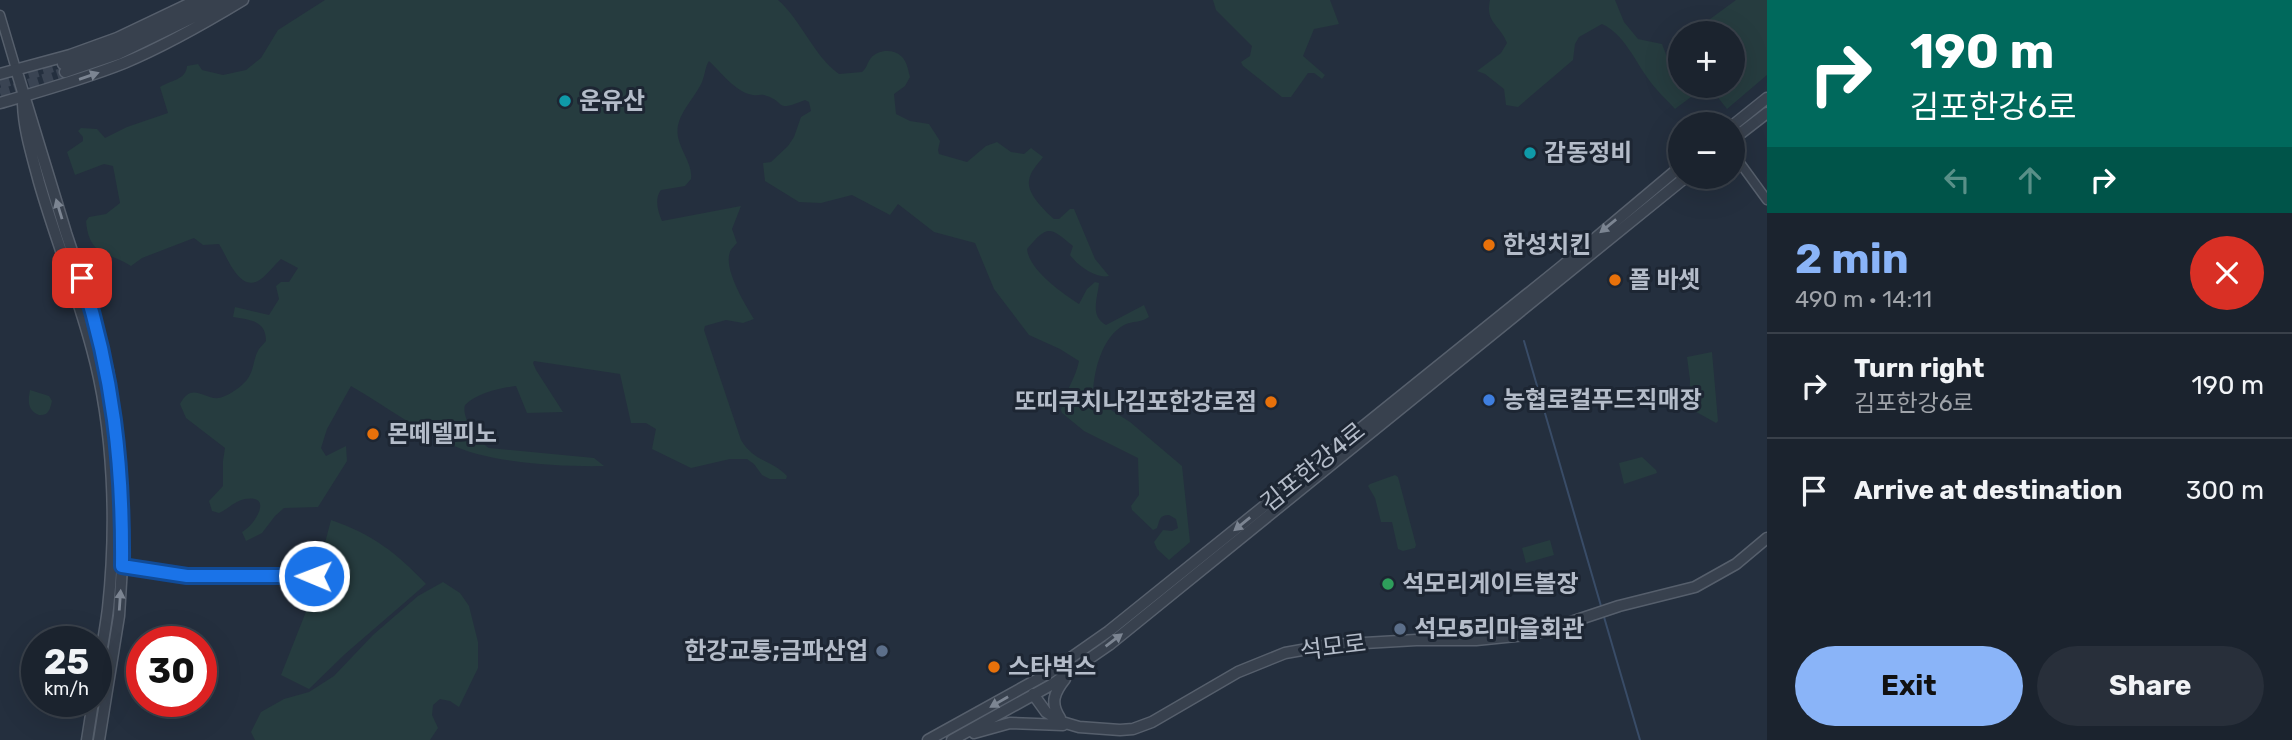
<!DOCTYPE html>
<meta charset="utf-8">
<style>
:root{--surface:#1b232e;--page:#282f3a;--text:#f1f3f6;--muted:#a0a4aa;--line:#39404a;--accent:#8ab4f8}
body{margin:0;font-family:Rubik,"Noto Sans KR",sans-serif;background:var(--page);color:var(--text);height:100vh;display:flex;flex-direction:column;font-size:26px;white-space:nowrap}
*{box-sizing:border-box;margin:0}
p{font-size:23px;color:var(--muted)}
.icon{flex:none;width:38px;height:38px;fill:none;stroke:currentColor;stroke-width:2;stroke-linecap:round;stroke-linejoin:round}
.map{position:relative;flex:1;overflow:hidden}
.details{display:flex;flex-direction:column;background:var(--surface);width:525px}
.details>*{flex:none}
.banner{background:#00695c;color:#fff;overflow:hidden}
.tools{position:absolute;left:1668px;top:21px;display:grid;gap:14px}
.tools a{display:grid;place-items:center;width:77px;height:77px;border-radius:50%;background:var(--surface);box-shadow:0 7px 28px #0002,0 0 0 2px var(--line);font-size:35px}
.speed{position:absolute;left:21px;top:626px;display:flex;gap:14px;font-size:35px;font-weight:700;text-align:center}
.speed>*{display:grid;place-content:center;width:91px;height:91px;border-radius:50%;background:var(--surface);box-shadow:0 7px 28px #0002,0 0 0 2px var(--line);line-height:1}
.speed small{font-size:18px;font-weight:400}
.speed .limit{border:10px solid #d22;background:#fff;color:#111}
.pin{position:absolute;display:grid;place-items:center;width:60px;height:60px;color:#fff;margin:-30px;border-radius:14px;box-shadow:0 4px 10px #0006}
.me{position:absolute;width:77px;margin:-38px;rotate:271deg;stroke-linejoin:round;filter:drop-shadow(0 0 5px #0008)}
.turn{display:flex;align-items:center;gap:24px;height:147px;padding:0 28px;font-size:32px}
.turn .icon{width:91px;height:91px;stroke-width:2.5}
.turn b{display:block;font-size:49px;line-height:60px}
.lanes{display:flex;align-items:center;height:66px;padding:0 28px;background:#0003;justify-content:center;gap:35px;direction:ltr}
.lanes .off{opacity:.35}
.round{display:grid;place-items:center;flex:none;width:74px;height:74px;border-radius:37px;background:var(--page)}
.overview{display:flex;align-items:center;justify-content:space-between;height:119px;padding:0 28px}
h1{font-size:42px;font-weight:700;line-height:52px;color:var(--accent)}
.action{display:flex;gap:14px;margin-top:auto;padding:14px 28px}
.action a{flex:1;height:80px;border-radius:42px;background:var(--accent);color:#111;font-size:28px;font-weight:700;line-height:80px;text-align:center}
.action a+a{background:var(--page);color:var(--text)}
ul{padding:0;list-style:none}
li{display:flex;align-items:center;gap:21px;height:105px;padding:0 28px;border-top:2px solid var(--line)}
li div{flex:1}
li b{display:block;font-size:26px}
li em{font-style:normal}
main{display:flex;flex:1;min-height:0}
.map>svg:first-child{display:block}
.green{fill:#263c3f}
.lines{fill:none;stroke-linecap:round;stroke-linejoin:round}
.stream{stroke:#394c67;stroke-width:2}
.tertiary-tunnel{stroke:#3a4453;stroke-width:10;stroke-dasharray:10 5;stroke-linecap:butt}
.minor-casing{stroke:#565f6c;stroke-width:11}
.tertiary-casing{stroke:#565f6c;stroke-width:13}
.minor{stroke:#38414e;stroke-width:8}
.tertiary{stroke:#38414e;stroke-width:10}
.oneway{fill:#7c8592}
.route-casing{stroke:#114b97;stroke-width:18}
.route{stroke:#1a73e8;stroke-width:12}
.culture-dot{fill:#0f9aa8;stroke:#1d2633;stroke-width:2.5}
.food-dot{fill:#e8710a;stroke:#1d2633;stroke-width:2.5}
.shop-dot{fill:#3f7fe0;stroke:#1d2633;stroke-width:2.5}
.leisure-dot{fill:#2e9e5b;stroke:#1d2633;stroke-width:2.5}
.service-dot{fill:#5c6f8a;stroke:#1d2633;stroke-width:2.5}
.labels{text-anchor:middle;stroke-width:6;stroke-linejoin:round;paint-order:stroke}
.poi-label{font-size:24px;font-weight:bold;fill:#b4bcc9;stroke:#1d2633;text-anchor:start}
.street-label{font-size:24px;fill:#b4bcc9;stroke:#1d2633}
</style>
<main>
<div class="map">
<svg width="1767" height="740" viewBox="0 0 1767 740">
<rect width="100%" height="100%" fill="#242f3e"/>
<path class="green" d="M325 0H778C802 21 813 55 839 74L862 72C867 68 867 63 871 58 878 49 894 49 901 56 907 61 908 70 910 77L905 86 894 94 896 114 910 121 929 124 940 141 938 150 939 154 967 162 986 146 997 142 1011 152 1024 154 1031 148 1043 157C1038 164 1030 171 1029 181 1027 194 1045 211 1054 219H1059L1070 209H1074L1095 259 1109 276C1096 279 1077 265 1070 255L1073 246C1050 227 1048 224 1027 249 1029 270 1062 293 1079 304L1087 289 1095 282 1099 283C1098 297 1089 316 1106 325L1144 305 1149 317C1138 324 1134 320 1124 325 1102 337 1094 370 1093 393L1100 403 1130 422 1182 466 1190 542 1169 560 1157 549 1154 542 1163 530 1172 531 1178 528 1176 519 1169 515C1159 515 1160 520 1157 528L1153 530 1132 510 1131 506 1139 495 1138 458 1084 431 1062 413 1061 410C1064 393 1076 378 1079 361L1060 349 1029 335 994 289 975 243 934 232 898 204 890 215 852 195 821 203 799 202 765 181 763 163 771 162 788 146 794 137 801 117 811 111 809 102 805 100C773 113 788 102 764 95 760 94 757 96 753 95 735 92 721 72 709 61 705 67 705 75 702 82 694 100 674 116 678 137 681 152 693 165 691 179L685 186 661 190C654 199 658 212 662 221L741 206 732 229 737 243C736 244 730 250 730 252 723 269 746 306 754 319L743 323 726 320 705 326 704 330 741 440C754 462 772 460 787 476L786 479H770L762 475 754 464 747 459H730L691 468 652 449 656 429 646 423H631L620 374 534 361 533 363 536 370 563 412 527 413 516 386C500 388 477 393 465 405 461 418 478 441 489 448L594 458 604 466C563 467 496 463 459 448 420 432 387 407 351 386L327 429 321 448 326 456 346 446 347 461 318 507 284 508 275 516 262 533 246 541 242 532C255 525 274 494 245 499 235 501 228 509 219 513L212 511 209 501 223 486V461L225 448 186 418 180 404C192 381 204 400 219 398 226 397 238 389 243 384 255 374 252 360 259 349 261 346 264 344 266 341 266 320 250 320 233 317L235 307 269 315 279 299 276 286 281 282H289L298 268 281 259C274 265 268 274 261 279 240 295 227 256 219 244L203 245 194 238 142 258 131 266C108 251 89 257 86 221L89 217 106 214 120 203 113 166 104 164 75 175 67 152 83 141V137L78 131 81 128 97 129 105 138 127 127 168 113 160 87C171 80 186 80 187 66L198 64 202 70 223 75 246 70 261 58 278 30Z
M1213 0H1330L1339 24 1314 29 1303 56 1325 75 1322 79 1314 73H1308L1291 97H1282L1243 66 1241 62 1250 56 1252 46 1216 10Z
M1490 0H1615L1624 22 1638 39 1662 44 1667 57 1680 71V86H1692L1695 94 1675 109C1667 100 1656 90 1649 80 1635 61 1624 34 1602 24L1579 37 1575 44 1573 60 1518 107 1506 105 1504 89 1485 74 1477 71 1501 53 1507 43C1500 24 1485 23 1490 0Z
M1736 0H1767V75L1727 109 1709 86H1732V33H1691Z
M1712 352 1718 421 1716 423 1691 409 1689 406 1690 380 1687 357Z
M30 390 49 396 52 401C50 409 49 416 39 415 27 410 28 401 30 390Z
M1642 457 1656 470 1657 473 1624 484 1619 463Z
M1395 475 1398 477 1416 545 1415 548 1403 551 1398 549 1392 522H1381L1375 498 1368 486 1370 484Z
M331 520C372 534 397 553 426 584L345 654 309 689 281 675 309 604Z
M1550 540 1554 555 1526 563 1522 548Z
M443 582 460 593 469 606 478 642V668L459 707 450 701 440 699 433 705 432 715 438 728 430 740H255L251 732 261 712 284 699 309 692 334 676 373 635 418 596Z"/>
<g class="lines">
<path class="stream" d="M1524 341 1601 606
M1604 617 1640 740"/>
<path class="tertiary-tunnel" d="M0 84 63 64
M0 93 65 72"/>
<defs>
<path id="minor" d="M0 15 16 69
M1732 152 1767 200
M118 566H135L187 576H314"/>
<path id="tertiary" d="M63 64 116 46 213 0
M16 69 66 233 95 320 108 371 115 416 122 508V566L119 616 99 740
M65 72 118 54 229 0
M0 74 70 55 117 38 197 0
M0 103C41 91 84 79 124 63 165 46 205 23 243 0
M23 104C24 131 32 155 39 182 55 238 77 292 92 349 114 429 117 525 108 608 105 633 100 657 96 681
M1732 126 1767 98
M1732 140 1767 113
M1033 694 1046 712 1062 722 1079 727 1120 730 1133 729 1152 722 1238 672 1285 653 1330 645 1416 640H1476L1535 634 1619 606 1695 587 1736 564 1767 538
M1060 718C1050 703 1054 693 1065 679
M974 733 1010 723 1063 725
M87 740 93 702
M928 740 1049 673 1109 631 1561 267 1680 167
M952 740 1051 685 1109 645 1686 177"/>
</defs>
<use href="#minor" class="minor-casing"/>
<use href="#tertiary" class="tertiary-casing"/>
<use href="#minor" class="minor"/>
<use href="#tertiary" class="tertiary"/>
</g>
<defs><path id="oneway-solid" d="M-6-.8H1V-3.2L6.5 0L1 3.2V.8H-6Z" transform="scale(1.75)"/></defs>
<g class="oneway">
<use href="#oneway-solid" transform="translate(89 76) rotate(-19)"/>
<use href="#oneway-solid" transform="translate(59 209) rotate(-107)"/>
<use href="#oneway-solid" transform="translate(1608 226) rotate(141)"/>
<use href="#oneway-solid" transform="translate(1242 524) rotate(141)"/>
<use href="#oneway-solid" transform="translate(120 600) rotate(-86)"/>
<use href="#oneway-solid" transform="translate(1114 640) rotate(-37)"/>
<use href="#oneway-solid" transform="translate(999 702) rotate(150)"/>
</g>
<g class="lines">
<defs>
<path id="route" d="M82 278C113 375 123 464 122 566L187 576H314"/>
</defs>
<use href="#route" class="route-casing"/>
<use href="#route" class="route"/>
</g>
<g class="culture-dot">
<circle cx="565" cy="101" r="7"/>
<circle cx="1530" cy="153" r="7"/>
</g>
<g class="food-dot">
<circle cx="1489" cy="245" r="7"/>
<circle cx="1615" cy="280" r="7"/>
<circle cx="1271" cy="402" r="7"/>
<circle cx="373" cy="434" r="7"/>
<circle cx="994" cy="667" r="7"/>
</g>
<circle class="shop-dot" cx="1489" cy="400" r="7"/>
<circle class="leisure-dot" cx="1388" cy="584" r="7"/>
<g class="service-dot">
<circle cx="1400" cy="629" r="7"/>
<circle cx="882" cy="651" r="7"/>
</g>
<g class="labels">
<g class="poi-label">
<text x="579" y="109">운유산</text>
<text x="1544" y="161">감동정비</text>
<text x="1503" y="253">한성치킨</text>
<text x="1629" y="288">폴 바셋</text>
<text x="1503" y="408">농협로컬푸드직매장</text>
<text x="1257" y="410" text-anchor="end">또띠쿠치나김포한강로점</text>
<text x="387" y="442">몬떼델피노</text>
<text x="1402" y="592">석모리게이트볼장</text>
<text x="1414" y="637">석모5리마을회관</text>
<text x="868" y="659" text-anchor="end">한강교통;금파산업</text>
<text x="1008" y="675">스타벅스</text>
</g>
<g class="street-label">
<text transform="translate(1313 467) rotate(-39)" y="8">김포한강4로</text>
<text transform="translate(1333 647) rotate(-7)" y="8">석모로</text>
</g>
</g>
</svg>
<div class="tools">
<a>+</a>
<a>−</a>
</div>
<div class="speed"><div>25<small>km/h</small></div><div class="limit">30</div></div>
<div class="pin" style="left:82px;top:278px;background:#d93025"><svg class="icon" aria-label="arrive" viewBox="0 0 24 24"><path d="M6 21V4h12l-3 4 3 4H6"/></svg></div>
<svg class="me" style="left:314px;top:576px" viewBox="-20 -20 40 40"><circle r="17" fill="#1a73e8" stroke="#fff" stroke-width="3"/><path d="M0-11L8 9 0 5-8 9z" fill="#fff"/></svg>
</div>
<section class="details">
<div class="banner">
<div class="turn"><svg class="icon" aria-label="right" viewBox="0 0 24 24"><path d="M7 20v-9h11M14 6l5 5-5 5"/></svg><div><b>190 m</b>김포한강6로</div></div>
<div class="lanes"><svg class="icon off" aria-label="left" viewBox="0 0 24 24"><path d="M17 20v-9H6M10 6l-5 5 5 5"/></svg><svg class="icon off" aria-label="ahead" viewBox="0 0 24 24"><path d="M12 20V5M6 11l6-6 6 6"/></svg><svg class="icon" aria-label="right" viewBox="0 0 24 24"><path d="M7 20v-9h11M14 6l5 5-5 5"/></svg></div>
</div>
<div class="overview"><div><h1>2 min</h1><p>490 m · 14:11</p></div><a class="round" style="background:#d93025;color:#fff"><svg class="icon" aria-label="close" viewBox="0 0 24 24"><path d="M6 6l12 12M18 6L6 18"/></svg></a></div>
<ul>
<li><svg class="icon" aria-label="right" viewBox="0 0 24 24"><path d="M7 20v-9h11M14 6l5 5-5 5"/></svg><div><b>Turn right</b><p>김포한강6로</p></div><em>190 m</em></li>
<li><svg class="icon" aria-label="arrive" viewBox="0 0 24 24"><path d="M6 21V4h12l-3 4 3 4H6"/></svg><div><b>Arrive at destination</b></div><em>300 m</em></li>
</ul>
<div class="action"><a>Exit</a><a>Share</a></div>
</section>
</main>
